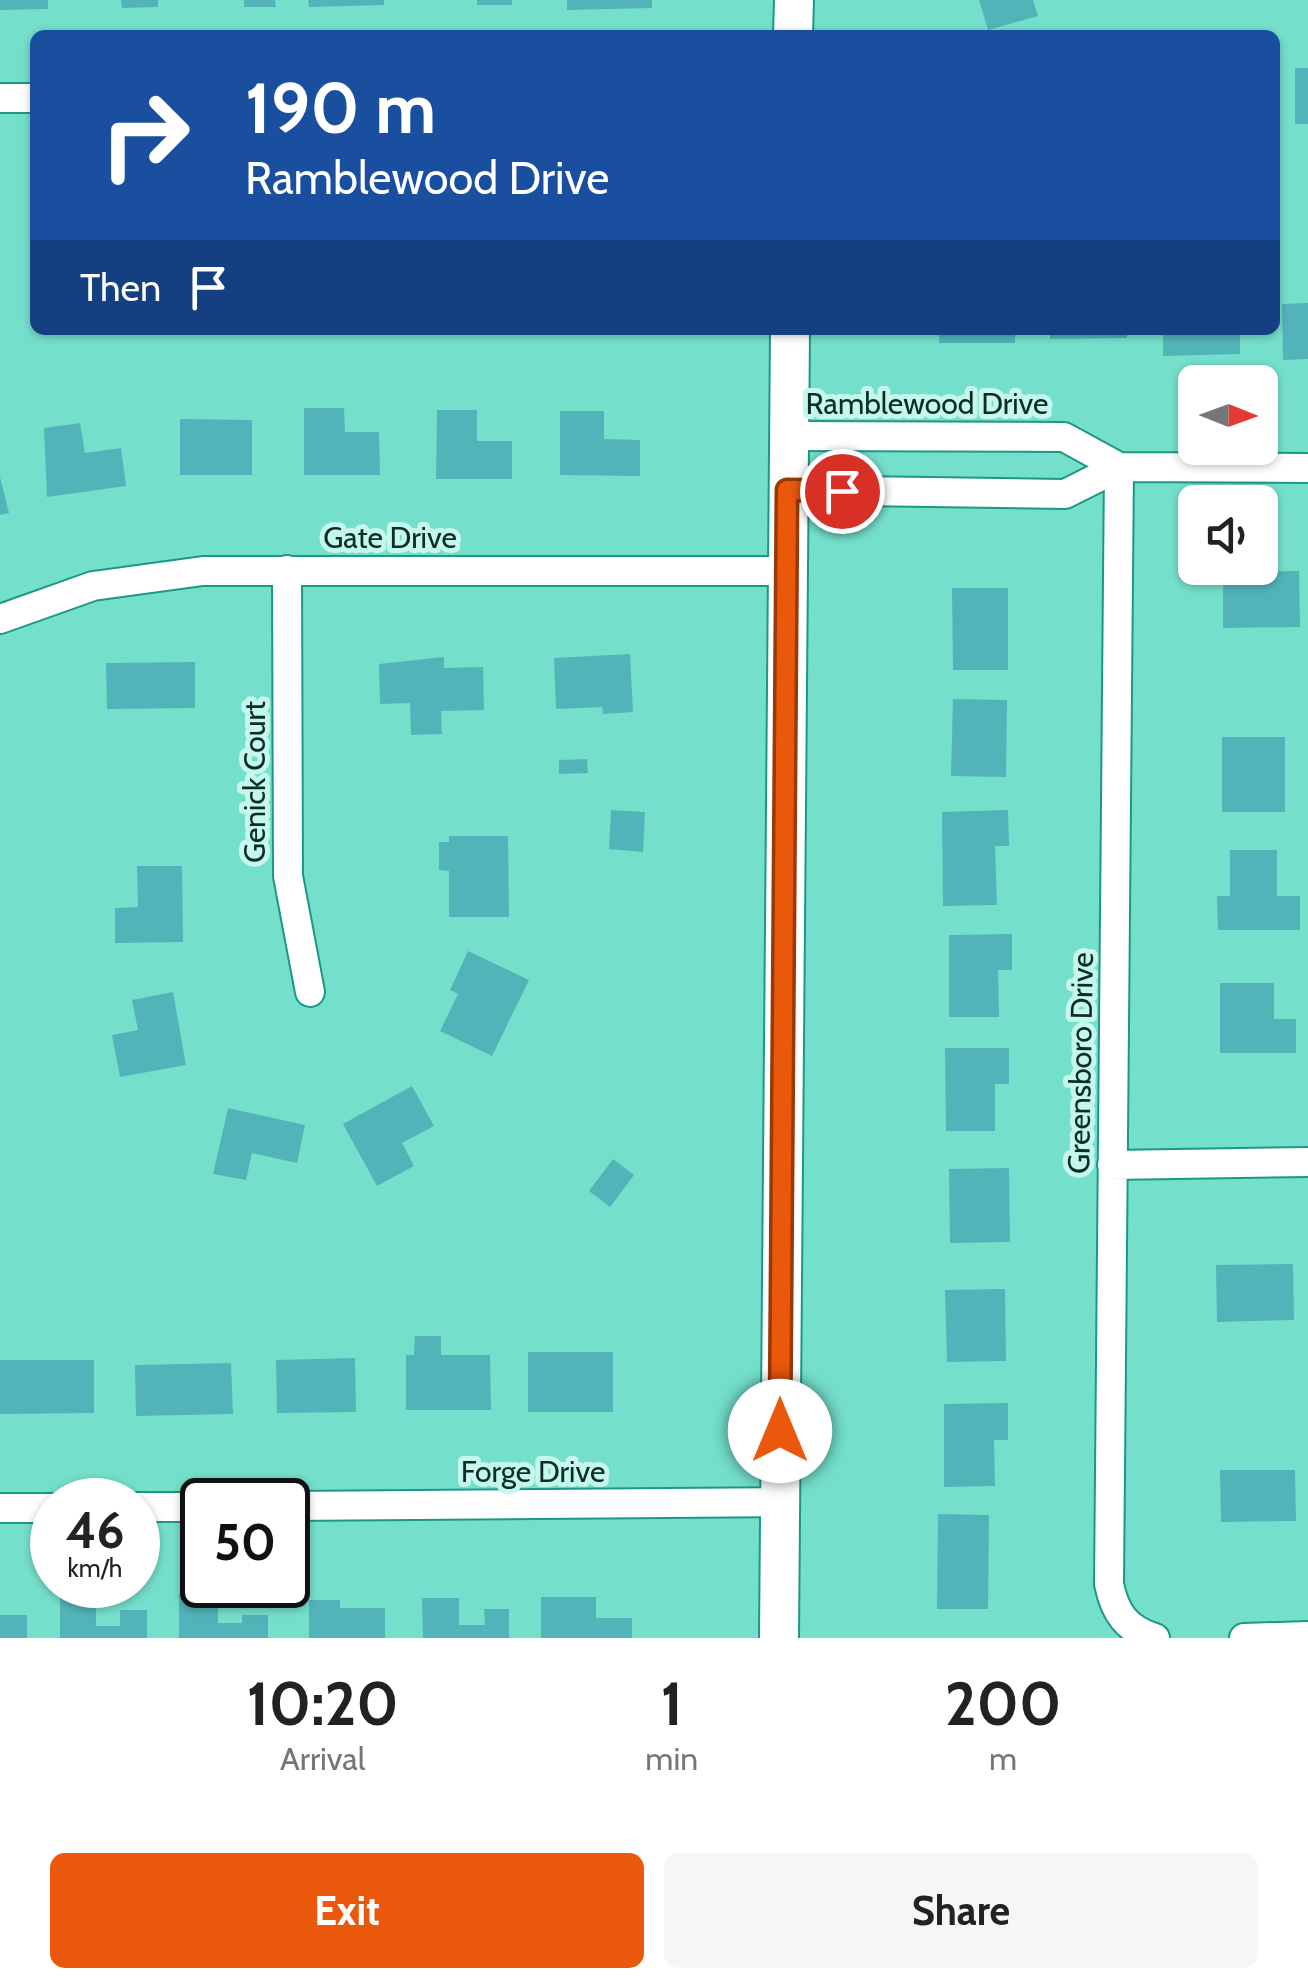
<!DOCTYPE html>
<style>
:root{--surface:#fff;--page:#f6f6f6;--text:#222;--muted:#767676;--accent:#ea580c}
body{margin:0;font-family:Cabin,sans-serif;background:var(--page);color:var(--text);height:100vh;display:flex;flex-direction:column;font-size:38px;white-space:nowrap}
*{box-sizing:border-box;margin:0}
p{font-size:32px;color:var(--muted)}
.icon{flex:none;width:55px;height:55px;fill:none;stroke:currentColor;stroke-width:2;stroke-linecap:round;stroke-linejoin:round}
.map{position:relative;height:1638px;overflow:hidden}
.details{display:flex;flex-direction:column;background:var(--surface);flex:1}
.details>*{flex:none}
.guide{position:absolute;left:30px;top:30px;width:1250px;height:305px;border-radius:15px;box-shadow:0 2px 8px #0004;background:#1a4fa0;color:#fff;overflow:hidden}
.needle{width:65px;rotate:91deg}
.fabs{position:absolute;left:1178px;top:365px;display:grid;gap:20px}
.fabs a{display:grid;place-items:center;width:100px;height:100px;border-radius:15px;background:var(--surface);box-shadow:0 2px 8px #0004;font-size:50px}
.speed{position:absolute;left:30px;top:1478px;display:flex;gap:20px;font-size:50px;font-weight:700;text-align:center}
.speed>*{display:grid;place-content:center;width:130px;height:130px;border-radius:50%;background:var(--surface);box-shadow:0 2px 8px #0004;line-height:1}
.speed small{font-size:25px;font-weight:400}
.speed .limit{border:5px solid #111;border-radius:15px;background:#fff;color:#111}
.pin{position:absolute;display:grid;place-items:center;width:85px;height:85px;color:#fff;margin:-42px;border:5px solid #fff;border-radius:50%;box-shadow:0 2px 10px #0007}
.me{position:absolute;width:110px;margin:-55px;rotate:0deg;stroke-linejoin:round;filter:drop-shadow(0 0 8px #0008)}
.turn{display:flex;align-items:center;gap:35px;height:210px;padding:0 50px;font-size:45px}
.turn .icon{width:130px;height:130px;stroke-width:2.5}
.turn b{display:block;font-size:70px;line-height:85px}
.then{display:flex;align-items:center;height:95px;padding:0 50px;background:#0003;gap:20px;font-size:38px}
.eta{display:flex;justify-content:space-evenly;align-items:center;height:170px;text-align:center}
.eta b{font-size:60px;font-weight:800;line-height:70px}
.button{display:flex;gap:20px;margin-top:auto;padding:20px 50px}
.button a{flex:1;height:115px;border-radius:15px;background:var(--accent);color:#fff;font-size:40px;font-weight:800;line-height:115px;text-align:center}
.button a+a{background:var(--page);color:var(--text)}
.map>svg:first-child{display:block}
.building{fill:#52b4b9}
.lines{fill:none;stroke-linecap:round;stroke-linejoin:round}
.street-casing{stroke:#1c9886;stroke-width:32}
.secondary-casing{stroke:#1c9886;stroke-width:42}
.street{stroke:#fff;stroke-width:28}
.secondary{stroke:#fff;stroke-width:38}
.route-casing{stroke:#983908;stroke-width:25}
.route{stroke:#ea580c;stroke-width:18}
.labels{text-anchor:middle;stroke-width:10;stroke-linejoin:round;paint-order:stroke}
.street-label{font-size:30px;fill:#092d27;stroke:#c5f7ec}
</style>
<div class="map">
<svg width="1308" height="1638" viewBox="0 0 1308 1638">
<rect width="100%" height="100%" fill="#74e0cc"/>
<path class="building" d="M0 0H48V9L0 10Z
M121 0H158V7L122 8Z
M244 0H275L276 7H244Z
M308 0H384V5L309 7Z
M477 0H512V5H477Z
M567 0H652V8L567 10Z
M979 0H1033L1038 16 988 30Z
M1295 68H1308V124H1295Z
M1308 303V359L1283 360 1282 304Z
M939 330H1015V343H939Z
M1050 330H1127V338L1050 339Z
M1163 330H1240V354L1163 356Z
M304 408H344L345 432H379L380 475H304Z
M437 410H477V441H512V479H436Z
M560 411H604V439L640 440V476L560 475Z
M180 419 252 420V475H180Z
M80 423 85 453 121 448 126 486 47 497 44 428Z
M0 477 9 513 0 515Z
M1299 571 1300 627 1223 628V572Z
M952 588H1008V670H953Z
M630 654 633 712 603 714 602 707 556 709 554 658Z
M444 657V668L483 667 484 710 441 711 442 734 411 735 410 703 380 704 379 664Z
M195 662V708L107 709 106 663Z
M953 699 1007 700 1006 777 951 776Z
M1222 737H1285V812H1222Z
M587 759 588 773 559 774V760Z
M611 810 645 812 643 852 609 849Z
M1008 810 1009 846H995L997 905 943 906 942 812Z
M449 836H508L509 917H449V871L439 870V842H449Z
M1230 850H1277V896H1300V930H1218L1217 896H1230Z
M137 866H182L183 942 115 943V908L138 907Z
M1012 934V970H998L999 1017H949V935Z
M468 951 529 980 492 1056 440 1031 458 994 450 990Z
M1220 983H1274V1019H1296V1053H1220Z
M173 992 186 1065 120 1077 112 1035 138 1030 132 1000Z
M945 1048H1009V1084H995V1131H946Z
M412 1086 434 1126 402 1143 414 1166 377 1186 343 1124Z
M228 1108 305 1125 297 1163 252 1153 246 1180 213 1174Z
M613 1159 634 1175 610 1207 589 1191Z
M1009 1168 1010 1242 950 1243 949 1169Z
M1293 1264 1294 1320 1217 1322 1216 1265Z
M1005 1289 1006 1361 947 1362 945 1290Z
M415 1336H441V1355H490L491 1410H406V1355H414Z
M528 1352H613V1412H528Z
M355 1358 356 1412 277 1413 276 1360Z
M0 1360H94V1413L0 1414Z
M231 1363 233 1414 136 1416 135 1365Z
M1008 1403V1440H994L995 1486 944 1487V1404Z
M1220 1470H1295L1296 1521 1221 1522Z
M938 1514 989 1515 988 1609H937Z
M179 1594H218V1623H242V1615H268V1638H179Z
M60 1597H96V1626H120V1610H147V1638H60Z
M541 1597H596V1618H632V1638H541Z
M422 1598H459V1625H485L484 1609H509V1638H423Z
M309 1600H340V1608H385V1638H309Z
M0 1615H27V1638H0Z"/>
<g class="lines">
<defs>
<path id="street" d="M0 98H35
M788 436 1064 437 1119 467
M1119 467 1109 1584C1115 1613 1126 1629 1155 1638
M787 490 1065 494 1119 467 1308 468
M287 570 288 876 310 992
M0 619 93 586 203 571H786
M1112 1165 1308 1162
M288 1506 780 1502
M138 1507H202
M0 1508H52
M1244 1638 1308 1636"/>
<path id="secondary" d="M793 35 794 0
M779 1638 790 330"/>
</defs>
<use href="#street" class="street-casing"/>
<use href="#secondary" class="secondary-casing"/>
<use href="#street" class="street"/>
<use href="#secondary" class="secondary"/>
</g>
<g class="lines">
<defs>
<path id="route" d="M780 1431 787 490 842 491"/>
</defs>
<use href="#route" class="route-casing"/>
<use href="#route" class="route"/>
</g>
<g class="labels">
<g class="street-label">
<text x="927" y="414">Ramblewood Drive</text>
<text x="390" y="548">Gate Drive</text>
<text transform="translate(255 782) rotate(-90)" y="10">Genick Court</text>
<text transform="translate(1081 1063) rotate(-89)" y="10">Greensboro Drive</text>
<text x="533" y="1482">Forge Drive</text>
</g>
</g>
</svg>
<div class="fabs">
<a><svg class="needle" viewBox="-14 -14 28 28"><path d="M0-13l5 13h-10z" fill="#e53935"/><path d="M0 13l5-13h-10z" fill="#767676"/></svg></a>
<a><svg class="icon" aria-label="sound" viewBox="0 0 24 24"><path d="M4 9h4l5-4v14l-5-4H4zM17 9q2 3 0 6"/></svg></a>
</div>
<div class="speed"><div>46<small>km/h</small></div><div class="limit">50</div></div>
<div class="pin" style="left:842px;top:491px;background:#d93025"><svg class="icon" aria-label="arrive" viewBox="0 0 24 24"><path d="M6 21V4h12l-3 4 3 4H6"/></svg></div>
<svg class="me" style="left:780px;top:1431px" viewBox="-20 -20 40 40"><circle r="19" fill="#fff"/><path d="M0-13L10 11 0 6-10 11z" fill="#ea580c"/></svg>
<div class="guide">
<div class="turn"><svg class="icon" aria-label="right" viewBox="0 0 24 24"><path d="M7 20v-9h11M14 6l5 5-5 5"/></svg><div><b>190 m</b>Ramblewood Drive</div></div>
<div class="then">Then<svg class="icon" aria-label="arrive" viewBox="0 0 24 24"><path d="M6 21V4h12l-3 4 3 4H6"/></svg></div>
</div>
</div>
<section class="details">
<div class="eta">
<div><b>10:20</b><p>Arrival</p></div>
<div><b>1</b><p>min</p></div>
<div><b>200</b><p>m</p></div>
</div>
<div class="button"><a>Exit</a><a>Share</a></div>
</section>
